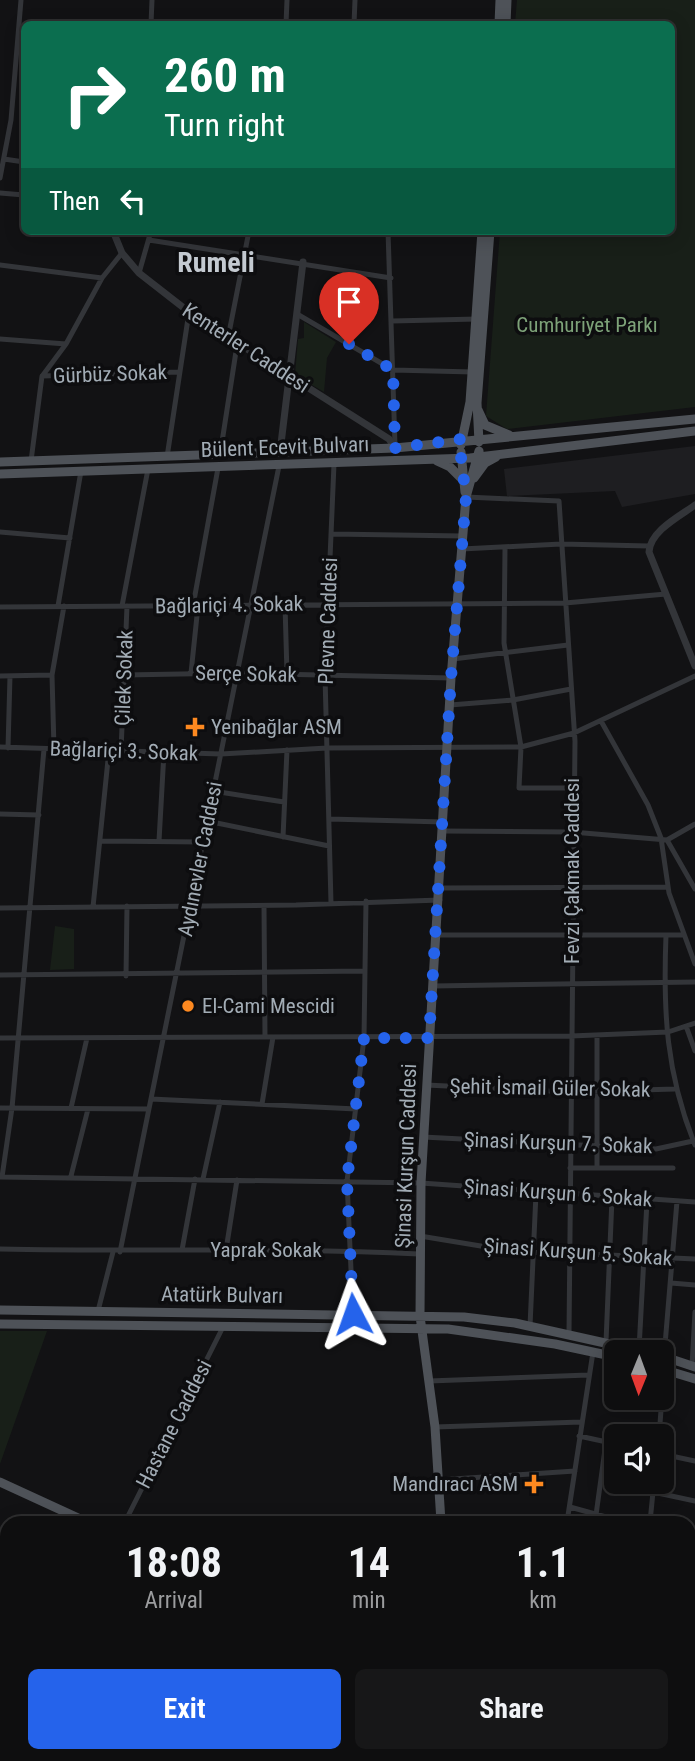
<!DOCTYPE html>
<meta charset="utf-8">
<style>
:root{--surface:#0e0e0f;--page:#171718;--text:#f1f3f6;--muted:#9b9c9e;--line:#2e2e2f;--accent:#2563eb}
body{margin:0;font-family:"Roboto Condensed",sans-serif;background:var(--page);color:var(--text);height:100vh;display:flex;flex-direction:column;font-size:26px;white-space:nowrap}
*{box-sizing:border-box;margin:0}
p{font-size:23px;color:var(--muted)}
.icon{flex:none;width:38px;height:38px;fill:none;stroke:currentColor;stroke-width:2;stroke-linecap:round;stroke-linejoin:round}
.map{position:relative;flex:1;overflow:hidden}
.side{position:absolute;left:0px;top:1516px;width:696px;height:247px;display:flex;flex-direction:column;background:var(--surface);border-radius:21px 21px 0 0;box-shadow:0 4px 18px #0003,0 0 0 2px var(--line)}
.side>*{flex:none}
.banner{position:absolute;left:21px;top:21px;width:654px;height:214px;border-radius:10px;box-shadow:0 4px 18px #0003,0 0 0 2px var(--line);background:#0b6e4f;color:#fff;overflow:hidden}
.needle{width:46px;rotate:181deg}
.buttons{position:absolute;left:604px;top:1340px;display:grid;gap:14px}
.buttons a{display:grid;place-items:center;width:70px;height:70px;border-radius:10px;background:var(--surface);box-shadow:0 4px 18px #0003,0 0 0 2px var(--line);font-size:35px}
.pin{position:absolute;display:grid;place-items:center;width:60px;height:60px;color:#fff;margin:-72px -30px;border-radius:50% 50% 50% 0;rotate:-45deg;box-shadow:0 0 7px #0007}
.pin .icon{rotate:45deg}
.me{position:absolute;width:77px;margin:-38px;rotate:356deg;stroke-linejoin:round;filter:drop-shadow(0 0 5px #0008)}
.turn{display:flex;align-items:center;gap:24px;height:147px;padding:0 28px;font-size:32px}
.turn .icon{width:91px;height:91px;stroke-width:2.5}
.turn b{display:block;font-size:49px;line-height:60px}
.then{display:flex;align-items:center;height:66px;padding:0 28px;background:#0003;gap:14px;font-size:26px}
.eta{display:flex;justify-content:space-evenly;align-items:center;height:119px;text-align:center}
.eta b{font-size:42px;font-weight:700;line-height:49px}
.cta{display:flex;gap:14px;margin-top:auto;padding:14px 28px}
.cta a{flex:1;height:80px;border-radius:10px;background:var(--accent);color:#fff;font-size:28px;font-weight:700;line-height:80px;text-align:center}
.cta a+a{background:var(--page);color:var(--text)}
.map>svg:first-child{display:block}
.built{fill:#1e1e21}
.green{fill:#181f18}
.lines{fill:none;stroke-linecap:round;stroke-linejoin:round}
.minor{stroke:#333539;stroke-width:5}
.tertiary{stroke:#333539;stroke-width:7}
.secondary{stroke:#404449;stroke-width:8}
.primary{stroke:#4e5258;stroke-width:9}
.route{stroke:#2563eb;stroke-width:12;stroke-dasharray:0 21.6}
.poi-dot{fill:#fd8920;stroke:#0d0d0f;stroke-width:2.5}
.labels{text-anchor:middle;stroke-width:7;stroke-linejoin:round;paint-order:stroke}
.park-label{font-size:21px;fill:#7da278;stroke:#0d0d0f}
.street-label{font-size:21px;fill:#a2acb5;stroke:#0d0d0f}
.poi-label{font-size:21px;fill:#a2acb5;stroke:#0d0d0f;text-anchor:start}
.district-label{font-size:28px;font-weight:bold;fill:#c4cad1;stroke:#0d0d0f}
</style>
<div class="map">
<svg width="695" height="1761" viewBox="0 0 695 1761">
<rect width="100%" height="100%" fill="#121214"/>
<path class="built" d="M695 446V494L622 507 615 491 507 496 504 469Z"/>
<path class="green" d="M517 0H695V407L507 429 486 416 500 231H672V24H515Z
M304 322 336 342 327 358 324 392 295 375 298 339 304 338Z
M55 926 74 929V969L50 970Z
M0 1331H47L0 1464Z
M0 1542H7V1705L0 1708Z"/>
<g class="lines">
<path class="minor" d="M151 24 152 0
M286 24 287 0
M354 24 355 0
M4 159 24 162
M0 178 11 120 21 0
M0 193 24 195
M388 231 395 445
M149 240 391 278
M0 265 102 278
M139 273 151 231
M297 314 393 370 473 372
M392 321 477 319
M228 338 249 231
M0 339 66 344 102 278 122 253
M43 375 66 344
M220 455 237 345
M167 457 189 312
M31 461 42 376 180 372
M466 497 559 501 575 741 569 1334
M0 532 70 538
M332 534 463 536
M462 549 561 544 649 546
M505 549 504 643 521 747 519 788H572
M285 605 287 674
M58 606 81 471
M122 606 148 469
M193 606 218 468
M0 607 565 603 666 594
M453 659 568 645
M191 673 198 606
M124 675 237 673 451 678
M0 676 52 675
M450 705 513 700 571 689
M601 721 648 805 661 838 669 893 695 964
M0 747 221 754 327 748 521 747 574 733 695 676
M8 748 10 676
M54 749 52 675 64 606
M121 751 127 606
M213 791 284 802
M0 814 39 815
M329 819 444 822
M207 821 329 846
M443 831 572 832 667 840 695 824
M283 837 287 750
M667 840 695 889
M100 841 203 842
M159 841 164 752
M440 888 668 887
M331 903 325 676 334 464
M264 906 265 1037
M93 907 109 750
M0 908 296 905 440 900
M437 935H684
M666 935C663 1012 666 1073 695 1145
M0 975 364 971
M126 976 127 906
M433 986 695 982
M686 1026 695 1051
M597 1035V1168
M0 1038 571 1036 668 1032 695 1023
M426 1085 571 1092 675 1089
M151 1099 356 1109
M262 1104 273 1037
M0 1108 149 1109
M71 1108 87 1038
M423 1137 656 1149 693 1141
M570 1168H673
M71 1176 88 1109
M0 1177 421 1183 695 1202
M2 1177 12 1108 44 749
M203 1179 220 1102
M420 1236 505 1250 695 1259
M0 1249C140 1252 280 1247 419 1254
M182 1250 195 1179
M226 1250 237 1180
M120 1252 279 466
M671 1283 695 1285
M98 1311 113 1252
M353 1314 347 1181 364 1038 366 901
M530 1326 536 1193
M606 1342 612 1198
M639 1349 647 1201
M664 1357 677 1201
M692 1366 695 1312
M429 1381 588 1375
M435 1427 581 1422
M579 1436 616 1444
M659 1437 664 1370
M662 1454 695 1461
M438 1480 575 1471
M653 1492 695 1501
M570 1507 624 1522
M596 1515 606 1442
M125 1522 224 1325
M567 1522 593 1352
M650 1522 654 1482
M690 1538 695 1539
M690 1580 695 1581
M690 1631 695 1633
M158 1755 160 1761
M246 1755 248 1761
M294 1755 317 1761
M408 1755 416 1761
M213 1761 217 1755
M426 1761 429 1755
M523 1761 526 1755"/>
<path class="tertiary" d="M113 231 122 253 139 273 189 312 389 439 395 448
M280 452 303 262
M695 505C680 516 650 531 649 552L695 666
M94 1761 101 1755
M679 1761 686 1755"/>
<path class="secondary" d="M0 1745 7 1749
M19 1755 29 1761"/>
<path class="primary" d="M499 24 500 0
M506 24 507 0
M478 410 485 425 509 435
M479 442 477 403 490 231
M461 445 470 402 482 231
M461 452 465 492
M437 461 450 467 462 479
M0 462 395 448 695 419
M0 474 470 458 695 431
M474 478 485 463 496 457
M0 1310 464 1317 515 1323 650 1353
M0 1324 448 1329 555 1344 616 1357
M662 1356 695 1367
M662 1369 695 1379
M0 1482 87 1522
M441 1522 435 1427 420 1316 421 1183 451 678 466 497 479 451
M690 1752 695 1754
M544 1755 555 1761"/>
</g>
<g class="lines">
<path class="route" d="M349 344 393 370 395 448 462 439 460 449 466 497 451 678 429 1038H364L347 1181 353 1314"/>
</g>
<g class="poi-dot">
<path d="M191.5 716.5h7v7h7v7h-7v7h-7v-7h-7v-7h7z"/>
<circle cx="188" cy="1006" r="7"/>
<path d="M530.5 1473.5h7v7h7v7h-7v7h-7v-7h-7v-7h7z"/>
</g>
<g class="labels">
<g class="park-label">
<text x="587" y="332">Cumhuriyet Parkı</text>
</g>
<g class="street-label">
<text transform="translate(246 348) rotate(33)" y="7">Kenterler Caddesi</text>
<text transform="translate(110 374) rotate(-2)" y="7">Gürbüz Sokak</text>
<text transform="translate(285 447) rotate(-2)" y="7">Bülent Ecevit Bulvarı</text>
<text transform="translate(229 605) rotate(-1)" y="7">Bağlariçi 4. Sokak</text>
<text transform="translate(328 621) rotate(-88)" y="7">Plevne Caddesi</text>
<text transform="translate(246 674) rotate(1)" y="7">Serçe Sokak</text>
<text transform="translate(124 678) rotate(-88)" y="7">Çilek Sokak</text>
<text transform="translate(124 751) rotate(2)" y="7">Bağlariçi 3. Sokak</text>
<text transform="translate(200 859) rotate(-79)" y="7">Aydınevler Caddesi</text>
<text transform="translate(572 871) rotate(-90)" y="7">Fevzi Çakmak Caddesi</text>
<text transform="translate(550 1088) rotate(1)" y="7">Şehit İsmail Güler Sokak</text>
<text transform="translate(558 1143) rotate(2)" y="7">Şinasi Kurşun 7. Sokak</text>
<text transform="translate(406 1156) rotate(-88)" y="7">Şinasi Kurşun Caddesi</text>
<text transform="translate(558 1193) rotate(4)" y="7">Şinasi Kurşun 6. Sokak</text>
<text x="266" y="1257">Yaprak Sokak</text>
<text transform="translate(578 1252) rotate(4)" y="7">Şinasi Kurşun 5. Sokak</text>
<text transform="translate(222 1295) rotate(1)" y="7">Atatürk Bulvarı</text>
<text transform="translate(174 1424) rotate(-63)" y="7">Hastane Caddesi</text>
</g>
<g class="poi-label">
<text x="211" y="734">Yenibağlar ASM</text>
<text x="202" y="1013">El-Cami Mescidi</text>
<text x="518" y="1491" text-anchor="end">Mandıracı ASM</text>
</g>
<g class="district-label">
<text x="216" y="272">Rumeli</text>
</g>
</g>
</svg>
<div class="buttons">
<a><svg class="needle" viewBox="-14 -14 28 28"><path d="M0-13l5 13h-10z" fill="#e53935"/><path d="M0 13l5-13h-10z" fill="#9b9c9e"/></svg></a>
<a><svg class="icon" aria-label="sound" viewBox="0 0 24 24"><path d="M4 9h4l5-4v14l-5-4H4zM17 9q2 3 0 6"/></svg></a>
</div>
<div class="pin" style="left:349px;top:344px;background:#d93025"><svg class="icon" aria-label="arrive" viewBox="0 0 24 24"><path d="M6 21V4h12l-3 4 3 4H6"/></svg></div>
<svg class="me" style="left:353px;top:1314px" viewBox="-20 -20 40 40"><path d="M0-17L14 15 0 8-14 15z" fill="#2563eb" stroke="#fff" stroke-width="4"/></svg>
<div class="banner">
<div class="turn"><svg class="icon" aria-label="right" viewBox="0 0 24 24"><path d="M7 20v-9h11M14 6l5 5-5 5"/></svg><div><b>260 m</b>Turn right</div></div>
<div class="then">Then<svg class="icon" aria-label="left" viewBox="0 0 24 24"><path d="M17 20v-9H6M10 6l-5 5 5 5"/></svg></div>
</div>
<section class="side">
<div class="eta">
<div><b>18:08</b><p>Arrival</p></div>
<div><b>14</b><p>min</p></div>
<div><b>1.1</b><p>km</p></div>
</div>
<div class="cta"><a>Exit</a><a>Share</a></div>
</section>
</div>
